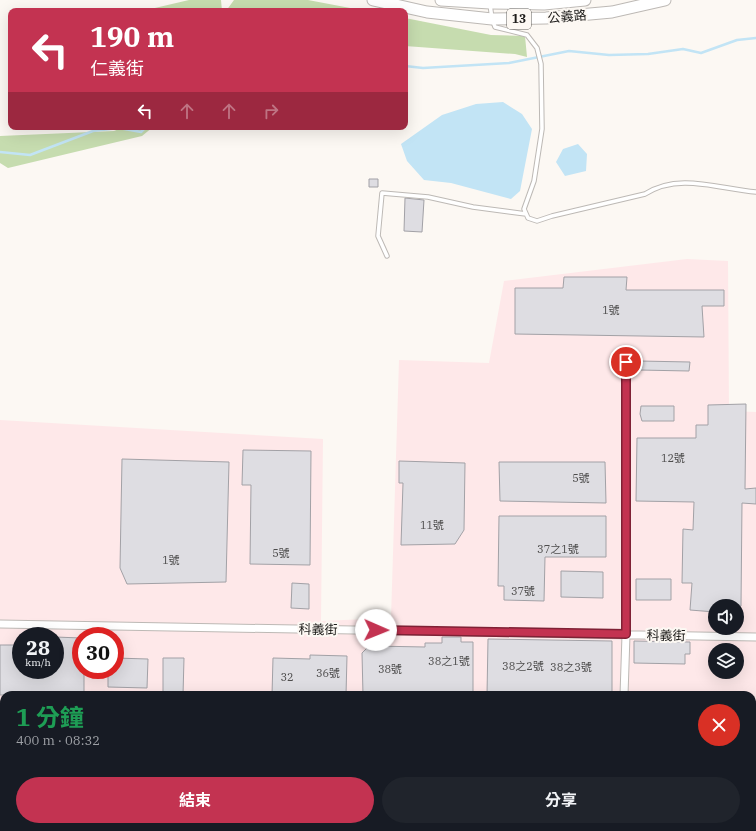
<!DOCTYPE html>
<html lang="zh-TW">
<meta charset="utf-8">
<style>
:root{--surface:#171b24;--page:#20242c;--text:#f1f3f6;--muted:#9ea1a6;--accent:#c33351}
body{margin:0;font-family:"IBM Plex Serif","Noto Sans TC",serif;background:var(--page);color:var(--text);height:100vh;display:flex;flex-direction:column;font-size:15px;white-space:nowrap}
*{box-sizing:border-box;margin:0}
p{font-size:13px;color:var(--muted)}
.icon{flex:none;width:22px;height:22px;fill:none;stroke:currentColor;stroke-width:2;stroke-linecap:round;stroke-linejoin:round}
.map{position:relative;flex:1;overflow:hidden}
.sheet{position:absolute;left:0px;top:691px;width:756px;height:140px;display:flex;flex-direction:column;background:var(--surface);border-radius:12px 12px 0 0;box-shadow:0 4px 16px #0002}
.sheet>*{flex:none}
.top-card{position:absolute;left:8px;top:8px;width:400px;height:122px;border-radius:8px;box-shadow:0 4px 16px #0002;background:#c33351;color:#fff;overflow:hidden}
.buttons{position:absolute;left:708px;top:599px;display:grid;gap:8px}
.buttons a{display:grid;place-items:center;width:36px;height:36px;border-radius:50%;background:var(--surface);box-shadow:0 4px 16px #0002;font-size:20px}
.speed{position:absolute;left:12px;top:627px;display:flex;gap:8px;font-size:20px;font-weight:700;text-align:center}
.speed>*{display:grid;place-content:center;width:52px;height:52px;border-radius:50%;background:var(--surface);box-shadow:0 4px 16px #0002;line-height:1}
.speed small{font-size:10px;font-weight:400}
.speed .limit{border:6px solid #d22;background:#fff;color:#111}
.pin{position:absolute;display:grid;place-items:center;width:34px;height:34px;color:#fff;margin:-17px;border:2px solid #fff;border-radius:50%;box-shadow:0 1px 4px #0007}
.me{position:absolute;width:44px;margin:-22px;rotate:91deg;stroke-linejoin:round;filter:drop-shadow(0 0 3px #0008)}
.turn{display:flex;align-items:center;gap:14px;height:84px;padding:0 16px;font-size:18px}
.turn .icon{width:52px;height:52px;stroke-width:2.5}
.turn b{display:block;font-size:28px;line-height:34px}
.lanes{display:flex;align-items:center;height:38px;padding:0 16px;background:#0003;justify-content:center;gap:20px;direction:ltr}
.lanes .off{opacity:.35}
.round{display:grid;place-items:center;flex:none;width:42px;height:42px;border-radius:21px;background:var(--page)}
.summary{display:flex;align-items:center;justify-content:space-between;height:68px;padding:0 16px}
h1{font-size:24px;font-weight:700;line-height:30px;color:#1e9e55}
.action{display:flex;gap:8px;margin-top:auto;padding:8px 16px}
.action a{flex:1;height:46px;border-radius:24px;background:var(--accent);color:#fff;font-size:16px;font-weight:700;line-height:46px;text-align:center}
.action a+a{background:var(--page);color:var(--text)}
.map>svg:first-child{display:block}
.industrial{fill:#fee8e9;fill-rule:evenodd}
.green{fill:#c6dcaf}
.water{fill:#c2e4f5}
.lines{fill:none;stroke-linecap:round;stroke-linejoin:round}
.stream{stroke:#c2e4f5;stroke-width:2.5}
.building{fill:#dedde2;stroke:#a2a1a6}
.service-casing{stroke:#bdb9b5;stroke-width:5.5}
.minor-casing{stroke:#bdb9b5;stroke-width:9}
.primary-casing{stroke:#bdb9b5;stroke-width:13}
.service{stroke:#fff;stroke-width:3.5}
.minor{stroke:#fff;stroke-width:7}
.primary{stroke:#fff;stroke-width:11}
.route-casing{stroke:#7f2135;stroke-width:10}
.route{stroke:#c33351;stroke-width:7}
.labels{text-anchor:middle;stroke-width:4;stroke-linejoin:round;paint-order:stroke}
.number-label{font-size:11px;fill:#4d4c4c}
.shield{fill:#fcf8f3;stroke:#605e5b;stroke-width:1}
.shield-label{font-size:12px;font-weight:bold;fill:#1d1c1a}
.street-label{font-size:13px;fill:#1d1c1a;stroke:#fcf8f3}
</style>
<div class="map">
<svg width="756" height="831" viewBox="0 0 756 831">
<rect width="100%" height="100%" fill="#fcf8f3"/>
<path class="industrial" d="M687 259 728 261 729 411 756 412V727L752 723V695H726L724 694V695H4V779L0 778V420L323 439 321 621 391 618 399 360 489 363 504 281ZM715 606H737V628H715ZM21 636H55V670H21ZM81 636H115V670H81ZM715 650H737V672H715Z
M259 827H491V831H259Z"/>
<path class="green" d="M189 0H221L222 11H142Z
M234 0H308L366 11H226Z
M405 18 491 35 525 36 527 57 515 54 405 46Z
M124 127H153L142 136 8 168 0 163V136L114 131Z"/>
<path class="water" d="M503 102 522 114 532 129 520 191 511 199 451 183 424 180 407 161 401 144 442 115 476 104Z
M578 144 587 154 586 171 565 176 556 162 563 149Z"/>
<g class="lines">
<path class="stream" d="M405 66 423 68 509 63 569 51 609 55 648 54 683 49 701 53 737 40 756 38
M0 152 30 155 93 131 119 128 141 132 146 127"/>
</g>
<path class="building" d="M369 179H378V187H369Z
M405 198 424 200 422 232 404 231Z
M564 277H627L626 290H724V306H702L704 337 515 334V288H563Z
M639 361 690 362 689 371 639 370Z
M746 404 745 489 756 488V504L742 503 741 606H715V612L690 610 692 583H682L683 529 693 530 694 502 636 501 637 438H696V425H708V405Z
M641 406H674V421H642L640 414Z
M243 450 311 451 310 565 250 564 251 485H242Z
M122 459 229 462 226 582 127 584 120 568Z
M399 461 465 463 464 530 455 544 401 545 403 483H399Z
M499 462H605L606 503 500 501Z
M499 516H606V557H545L544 601 504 600V586H498Z
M561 571 603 572V598L561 597Z
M636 579H671V600H636Z
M292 583 309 584V609L291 608Z
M55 637 81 638V670H84V695H0V645H21V670H55Z
M442 637H461V642H473V695H363L362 653 367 648 373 646 425 647V643H442Z
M488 639 612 641V695H487Z
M634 641 690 642V654H685V664L634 663Z
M310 655 347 656 346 695H272L273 658 310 659Z
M115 658 148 659 147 688 108 687V670H115Z
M163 658H184L183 695H163Z"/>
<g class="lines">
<defs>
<path id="service" d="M490 4 492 19 495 27 527 35 537 48 541 64 542 129 534 181 524 209 528 218 537 221 552 216 645 194C679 172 719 189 756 192
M387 256 378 236 382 193 428 197 473 207 526 214"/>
<path id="minor" d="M0 624 756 637
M624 695 626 635V362"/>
<path id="primary" d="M373 0 427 12 492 19 546 18 612 12 665 0
M441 0 490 3 544 4 585 0"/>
</defs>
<use href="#service" class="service-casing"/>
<use href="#minor" class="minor-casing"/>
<use href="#primary" class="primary-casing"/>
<use href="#service" class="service"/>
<use href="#minor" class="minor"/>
<use href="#primary" class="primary"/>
</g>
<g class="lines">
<defs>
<path id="route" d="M376 630 626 634V362"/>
</defs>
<use href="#route" class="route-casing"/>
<use href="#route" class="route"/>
</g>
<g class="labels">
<g class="number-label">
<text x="611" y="314">1號</text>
<text x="673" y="462">12號</text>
<text x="581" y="482">5號</text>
<text x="432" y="529">11號</text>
<text x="558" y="553">37之1號</text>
<text x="281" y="557">5號</text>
<text x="171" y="564">1號</text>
<text x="523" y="595">37號</text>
<text x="449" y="665">38之1號</text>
<text x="523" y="670">38之2號</text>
<text x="571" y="671">38之3號</text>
<text x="390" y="673">38號</text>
<text x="328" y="677">36號</text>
<text x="287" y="681">32</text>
</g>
<rect class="shield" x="507" y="9" width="24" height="20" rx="3"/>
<g class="shield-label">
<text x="519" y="23">13</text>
</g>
<g class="street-label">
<text transform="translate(567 16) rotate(-5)" y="5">公義路</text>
<text transform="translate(318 629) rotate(1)" y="5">科義街</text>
<text transform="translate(666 635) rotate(1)" y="5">科義街</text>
</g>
</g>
</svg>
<div class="buttons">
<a><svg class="icon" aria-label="sound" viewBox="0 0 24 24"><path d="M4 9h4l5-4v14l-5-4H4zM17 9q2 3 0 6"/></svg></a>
<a><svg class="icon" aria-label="layers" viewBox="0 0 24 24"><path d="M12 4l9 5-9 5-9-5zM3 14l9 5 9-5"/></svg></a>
</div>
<div class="speed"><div>28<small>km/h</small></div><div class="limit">30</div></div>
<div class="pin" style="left:626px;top:362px;background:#d93025"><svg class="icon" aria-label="arrive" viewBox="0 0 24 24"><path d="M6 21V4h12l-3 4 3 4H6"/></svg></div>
<svg class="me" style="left:376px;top:630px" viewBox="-20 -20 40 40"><circle r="19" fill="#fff"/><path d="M0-13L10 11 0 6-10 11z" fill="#c33351"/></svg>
<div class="top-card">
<div class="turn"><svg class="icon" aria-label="left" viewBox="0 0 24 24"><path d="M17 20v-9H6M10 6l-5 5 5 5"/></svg><div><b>190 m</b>仁義街</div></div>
<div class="lanes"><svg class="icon" aria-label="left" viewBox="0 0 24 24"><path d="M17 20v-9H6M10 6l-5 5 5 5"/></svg><svg class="icon off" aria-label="ahead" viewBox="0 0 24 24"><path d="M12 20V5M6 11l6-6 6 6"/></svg><svg class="icon off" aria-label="ahead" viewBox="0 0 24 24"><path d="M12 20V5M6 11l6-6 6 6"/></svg><svg class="icon off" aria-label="right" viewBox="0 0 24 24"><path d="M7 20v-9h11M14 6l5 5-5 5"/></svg></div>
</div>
<section class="sheet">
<div class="summary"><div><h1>1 分鐘</h1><p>400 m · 08:32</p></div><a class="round" style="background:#d93025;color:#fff"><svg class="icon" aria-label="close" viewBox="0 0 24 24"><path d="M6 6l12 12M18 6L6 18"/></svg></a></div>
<div class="action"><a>結束</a><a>分享</a></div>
</section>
</div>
